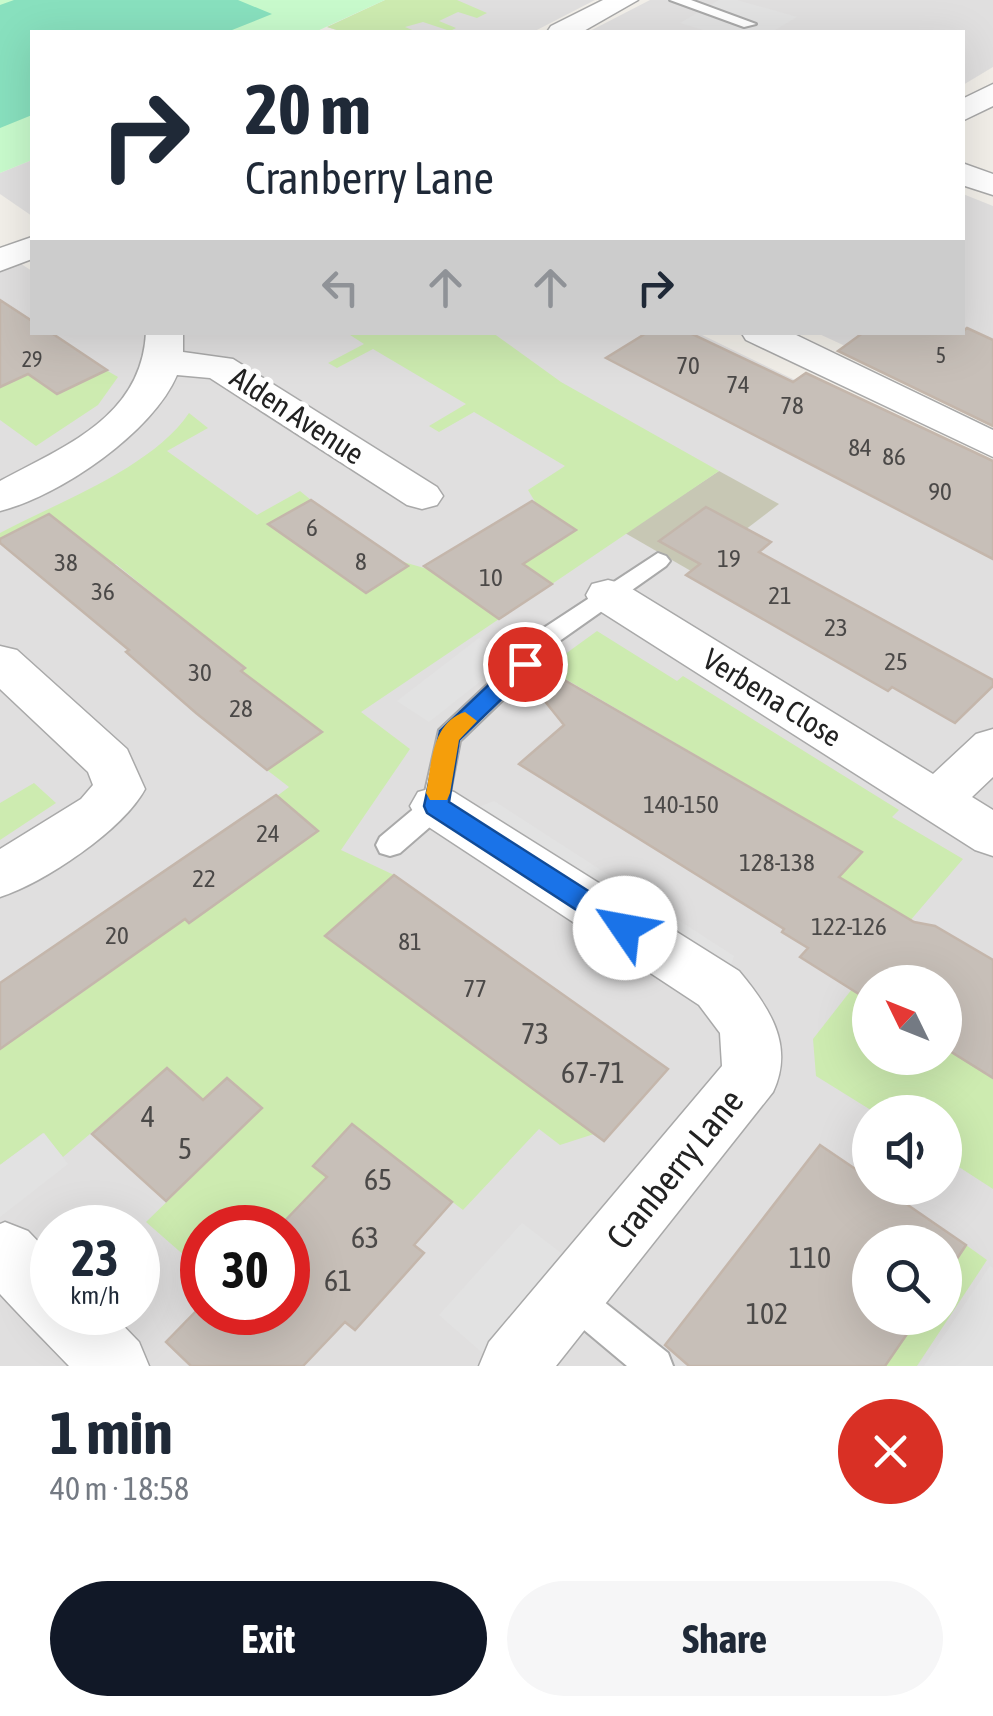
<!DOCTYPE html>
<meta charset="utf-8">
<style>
:root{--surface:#fff;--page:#f6f6f7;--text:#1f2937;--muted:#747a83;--accent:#111827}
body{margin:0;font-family:"Asap Condensed",sans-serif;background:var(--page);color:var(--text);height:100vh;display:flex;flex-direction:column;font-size:38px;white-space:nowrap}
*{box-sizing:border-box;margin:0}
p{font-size:32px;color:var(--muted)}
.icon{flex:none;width:55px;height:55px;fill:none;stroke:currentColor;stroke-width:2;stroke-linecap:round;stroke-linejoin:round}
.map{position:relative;height:1366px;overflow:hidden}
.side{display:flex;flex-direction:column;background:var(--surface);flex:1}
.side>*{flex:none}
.hud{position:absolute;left:30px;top:30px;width:935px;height:305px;border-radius:0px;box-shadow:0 10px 40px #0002;background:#fff;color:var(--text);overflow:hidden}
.needle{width:65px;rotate:313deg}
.buttons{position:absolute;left:852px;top:965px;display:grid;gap:20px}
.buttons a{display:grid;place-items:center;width:110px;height:110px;border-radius:50%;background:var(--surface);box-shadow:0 10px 40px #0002;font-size:50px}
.speed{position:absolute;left:30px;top:1205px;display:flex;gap:20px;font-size:50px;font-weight:700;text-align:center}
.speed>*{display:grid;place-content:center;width:130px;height:130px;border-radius:50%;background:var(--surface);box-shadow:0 10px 40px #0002;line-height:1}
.speed small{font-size:25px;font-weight:400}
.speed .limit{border:15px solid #d22;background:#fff;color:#111}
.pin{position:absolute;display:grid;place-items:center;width:85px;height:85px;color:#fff;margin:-42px;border:5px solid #fff;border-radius:50%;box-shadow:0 2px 10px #0007}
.me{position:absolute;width:110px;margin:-55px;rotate:303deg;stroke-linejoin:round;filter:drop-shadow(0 0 8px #0008)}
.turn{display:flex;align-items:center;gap:35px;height:210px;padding:0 50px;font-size:45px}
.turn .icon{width:130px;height:130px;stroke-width:2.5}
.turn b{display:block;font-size:70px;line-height:85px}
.lanes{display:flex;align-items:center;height:95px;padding:0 50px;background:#0003;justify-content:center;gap:50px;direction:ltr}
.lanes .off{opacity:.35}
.round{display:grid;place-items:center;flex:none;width:105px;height:105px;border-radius:52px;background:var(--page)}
.headline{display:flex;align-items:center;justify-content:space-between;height:170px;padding:0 50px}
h1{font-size:60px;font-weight:700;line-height:75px}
.primary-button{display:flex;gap:20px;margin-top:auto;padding:20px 50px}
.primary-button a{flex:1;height:115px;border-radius:60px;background:var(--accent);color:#fff;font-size:40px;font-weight:700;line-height:115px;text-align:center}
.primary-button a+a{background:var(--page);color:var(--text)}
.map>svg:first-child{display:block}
.residential{fill:#e0dfdf;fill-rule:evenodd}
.construction{fill:#c7c7b4}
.grass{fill:#cdebb0}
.park{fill:#c8facc}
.pitch{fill:#88e0be}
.parking{fill:#e2e2e2}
.building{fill:#c7bfb8;stroke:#c4b6ab;stroke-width:2.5}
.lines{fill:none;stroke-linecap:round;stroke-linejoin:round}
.lane-casing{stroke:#a9a9a9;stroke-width:4}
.street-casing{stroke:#a9a9a9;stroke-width:3}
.lane{fill:#fff;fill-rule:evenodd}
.street{fill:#fff;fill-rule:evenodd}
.route{fill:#1a73e8;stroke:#114b97;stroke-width:2.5}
.slow{fill:#f59e0b}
.labels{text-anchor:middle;stroke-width:10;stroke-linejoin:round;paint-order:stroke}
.far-number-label{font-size:22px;fill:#4b4948}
.number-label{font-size:25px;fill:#4b4948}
.street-label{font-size:30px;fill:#222;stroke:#fff}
.near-number-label{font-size:30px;fill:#4b4948}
.near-street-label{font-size:35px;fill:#222;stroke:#fff}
</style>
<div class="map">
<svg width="993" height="1366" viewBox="0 0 993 1366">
<rect width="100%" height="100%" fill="#f2efe9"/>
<path class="residential" d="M385 0H595L533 32H343L327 27Z
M650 0H993V67L963 85 962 32H588Z
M32 160V216L0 194V173Z
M963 194 993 206V414L817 333 962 332Z
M0 250 32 271V332L698 333 993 476V1366H0ZM870 982H945V1058H870ZM870 1112H945V1188H870ZM52 1228H138V1312H52ZM202 1228H288V1312H202ZM870 1242H945V1318H870Z"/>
<path class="construction" d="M719 471 779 504 691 571 625 533Z"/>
<path class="grass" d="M385 0H457L487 13 477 18 458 12 439 21 456 28 450 31 423 22 405 27 417 32H343L327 27Z
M347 333H493L561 382 719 471 552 584 523 564 576 530 537 505 528 490 565 466 474 412 439 432 429 426 466 404 373 349 337 368 328 363 364 344Z
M106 370 118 377 98 405 36 446 0 420V387L28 374 57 394Z
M189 413 208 428 167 451 257 515 300 491 311 500 269 523 431 570 499 619 361 712 410 749 341 850 394 875 325 936 594 1134 560 1145 539 1129 463 1210 351 1125 313 1165 350 1194 316 1231 293 1212 277 1227 202 1228V1271L146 1222 262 1109 227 1079 203 1100 166 1069 63 1157 43 1133 0 1165V1049L8 1043 0 1006 25 1033 170 930 148 885 190 923 259 872 277 796 289 787 267 770 321 733 251 678 197 712 189 704 245 668 183 619 129 650 122 645 176 613 116 564 61 594 54 588 106 560 50 514 0 539V533C58 502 152 468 189 413Z
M597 631 677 681 683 676 899 810 892 817 963 859 909 922 838 879 861 851 555 673 564 665 557 660Z
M34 783 56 803 0 840V803Z
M852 989 870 1001V1058H945V1048L993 1078V1189L945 1158V1112H874L816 1076 813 1039Z
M966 1245 987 1260 917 1366H885L918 1318H945V1277Z"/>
<path class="park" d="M0 0H385L315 32H32V160L0 173Z"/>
<path class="pitch" d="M14 0H238L272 14 227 32H32V115L0 128V5Z"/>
<path class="parking" d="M719 0H737L797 17 772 32H710L680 23Z
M479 638 511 657 429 722 397 701Z
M494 801 734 956 728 973 476 808Z
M44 1133 68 1164 0 1217V1165Z
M522 1223 569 1259 486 1356 439 1315Z
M990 1266 993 1268V1366H924Z"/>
<path class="building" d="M0 300 32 321V332H50L107 370 57 394 28 374 0 387Z
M967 328 993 340V426L838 351 864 332H962Z
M648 332H688L793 382 806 373 993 461V559L606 358Z
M311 500 408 566 366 593 268 524Z
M532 501 576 530 523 564 552 584 499 619 424 566Z
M706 507 771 542 759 552 993 680V686L955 723 892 687 888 691 686 575 700 564 659 541Z
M49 514 245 668 241 671 322 732 267 770 196 713 126 652 129 650 0 543V539Z
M540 666 862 852 839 877 914 922 935 926 993 960V1078L945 1048V982H870V1001L800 957 808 948 782 932 784 929 519 764 564 725 528 680Z
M276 795 318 831 189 923 185 919 0 1049V983Z
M394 875 668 1069 604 1141 325 936Z
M167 1068 203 1100 227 1078 262 1108 166 1201 92 1134Z
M352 1124 452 1202 414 1245 424 1253 355 1330 345 1322 303 1366H191L166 1342 202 1305V1312H288V1228H278L327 1177 313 1166Z
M820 1145 870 1179V1188H883L966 1245 945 1277V1242H870V1318H918L885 1366H689L665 1345Z"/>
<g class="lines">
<defs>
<path id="lane" d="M670 0H691L756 24 744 27Z
M658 553 666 556 670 561 666 566 551 647H533L530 641 533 635Z
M525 655 537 664 534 670 460 741 446 813 400 853 390 856 380 853 376 845 380 837 423 801 439 730 516 658Z
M571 1280 583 1285 668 1353 673 1366H627L559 1309 554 1297 559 1285Z"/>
<path id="street" d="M603 0H638L582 32H547L551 26Z
M993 84V106L962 121V99Z
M962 163 993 174V195L962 185Z
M32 237V259L0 271V248Z
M146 332H183V352L233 359 437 487 443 496 437 505 422 509 407 505 210 378 177 375C153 432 60 496 0 511V481C65 446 142 417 146 332Z
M741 332H790L993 430V457L746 340Z
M608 580 624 584 933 774 976 734 993 729V777L972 797 993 810V856L975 850 592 606 586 595 592 584Z
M0 646 17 650 127 749 145 789C123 830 44 883 0 897V849L81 799 93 785 88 772 0 689Z
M436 787 454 792 739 971C769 1007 795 1045 773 1092L556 1366H479L489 1342 722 1066 720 1033 699 1005 418 820 410 806 418 792Z
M5 1222 28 1231 52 1256V1312H110L139 1342 149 1366H69C45 1341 23 1319 0 1294V1224Z"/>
</defs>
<use href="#lane" class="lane-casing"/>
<use href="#street" class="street-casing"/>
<use href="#lane" class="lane"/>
<use href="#street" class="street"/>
</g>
<path class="route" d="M525 656 536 664 533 669 459 740 449 802 634 920 638 928 634 935 625 938 615 935 427 813 424 806 440 731 517 658Z"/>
<path class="slow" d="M465 712 477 721 459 740 450 793 447 800H430L426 793C432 764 431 723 465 712Z"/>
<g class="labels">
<g class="far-number-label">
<text x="941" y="363">5</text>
<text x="32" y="367">29</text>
</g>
<g class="number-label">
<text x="688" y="374">70</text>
<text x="738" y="393">74</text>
<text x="792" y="414">78</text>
<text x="860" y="456">84</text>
<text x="894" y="465">86</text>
<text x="940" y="500">90</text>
<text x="312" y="536">6</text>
<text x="729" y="567">19</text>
<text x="361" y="570">8</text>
<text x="66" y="571">38</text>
<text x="491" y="586">10</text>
<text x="103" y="600">36</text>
<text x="780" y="604">21</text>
<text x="836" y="636">23</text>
<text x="896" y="670">25</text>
<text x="200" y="681">30</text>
<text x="241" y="717">28</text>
<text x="681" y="813">140-150</text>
<text x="268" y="842">24</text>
<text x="777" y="871">128-138</text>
<text x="204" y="887">22</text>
<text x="849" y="935">122-126</text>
<text x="117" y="944">20</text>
<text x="410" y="950">81</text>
<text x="475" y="997">77</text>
</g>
<g class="street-label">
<text transform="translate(297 416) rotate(33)" y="10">Alden Avenue</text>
<text transform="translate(772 698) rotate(32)" y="10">Verbena Close</text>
</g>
<g class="near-number-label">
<text x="535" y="1044">73</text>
<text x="593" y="1083">67-71</text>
<text x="148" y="1127">4</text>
<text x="185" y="1159">5</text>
<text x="378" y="1190">65</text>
<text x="365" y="1248">63</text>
<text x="810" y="1268">110</text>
<text x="338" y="1291">61</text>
<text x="767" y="1324">102</text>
</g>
<g class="near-street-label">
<text transform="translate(675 1169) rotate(-51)" y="12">Cranberry Lane</text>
</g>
</g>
</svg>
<div class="buttons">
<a><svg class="needle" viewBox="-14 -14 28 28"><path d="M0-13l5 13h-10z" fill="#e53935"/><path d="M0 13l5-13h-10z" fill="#747a83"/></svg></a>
<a><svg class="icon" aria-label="sound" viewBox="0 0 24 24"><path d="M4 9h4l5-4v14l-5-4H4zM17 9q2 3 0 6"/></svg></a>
<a><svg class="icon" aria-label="search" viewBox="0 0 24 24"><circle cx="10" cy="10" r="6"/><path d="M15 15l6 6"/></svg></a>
</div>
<div class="speed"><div>23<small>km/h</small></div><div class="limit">30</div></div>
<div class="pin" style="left:525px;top:664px;background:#d93025"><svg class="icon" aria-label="arrive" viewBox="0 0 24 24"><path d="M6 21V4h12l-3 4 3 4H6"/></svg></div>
<svg class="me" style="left:625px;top:928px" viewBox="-20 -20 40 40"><circle r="19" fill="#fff"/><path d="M0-13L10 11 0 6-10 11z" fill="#1a73e8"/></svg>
<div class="hud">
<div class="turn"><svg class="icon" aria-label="right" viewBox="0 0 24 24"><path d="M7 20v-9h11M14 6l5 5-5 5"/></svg><div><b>20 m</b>Cranberry Lane</div></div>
<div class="lanes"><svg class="icon off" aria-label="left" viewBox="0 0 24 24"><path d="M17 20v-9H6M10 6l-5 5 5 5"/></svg><svg class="icon off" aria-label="ahead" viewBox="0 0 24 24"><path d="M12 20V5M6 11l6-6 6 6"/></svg><svg class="icon off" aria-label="ahead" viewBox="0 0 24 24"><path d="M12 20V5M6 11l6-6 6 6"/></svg><svg class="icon" aria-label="right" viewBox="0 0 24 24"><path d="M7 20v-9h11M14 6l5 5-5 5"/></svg></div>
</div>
</div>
<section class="side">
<div class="headline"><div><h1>1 min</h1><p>40 m · 18:58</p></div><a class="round" style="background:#d93025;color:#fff"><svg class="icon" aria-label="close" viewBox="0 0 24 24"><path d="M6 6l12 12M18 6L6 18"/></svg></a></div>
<div class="primary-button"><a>Exit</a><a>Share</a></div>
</section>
